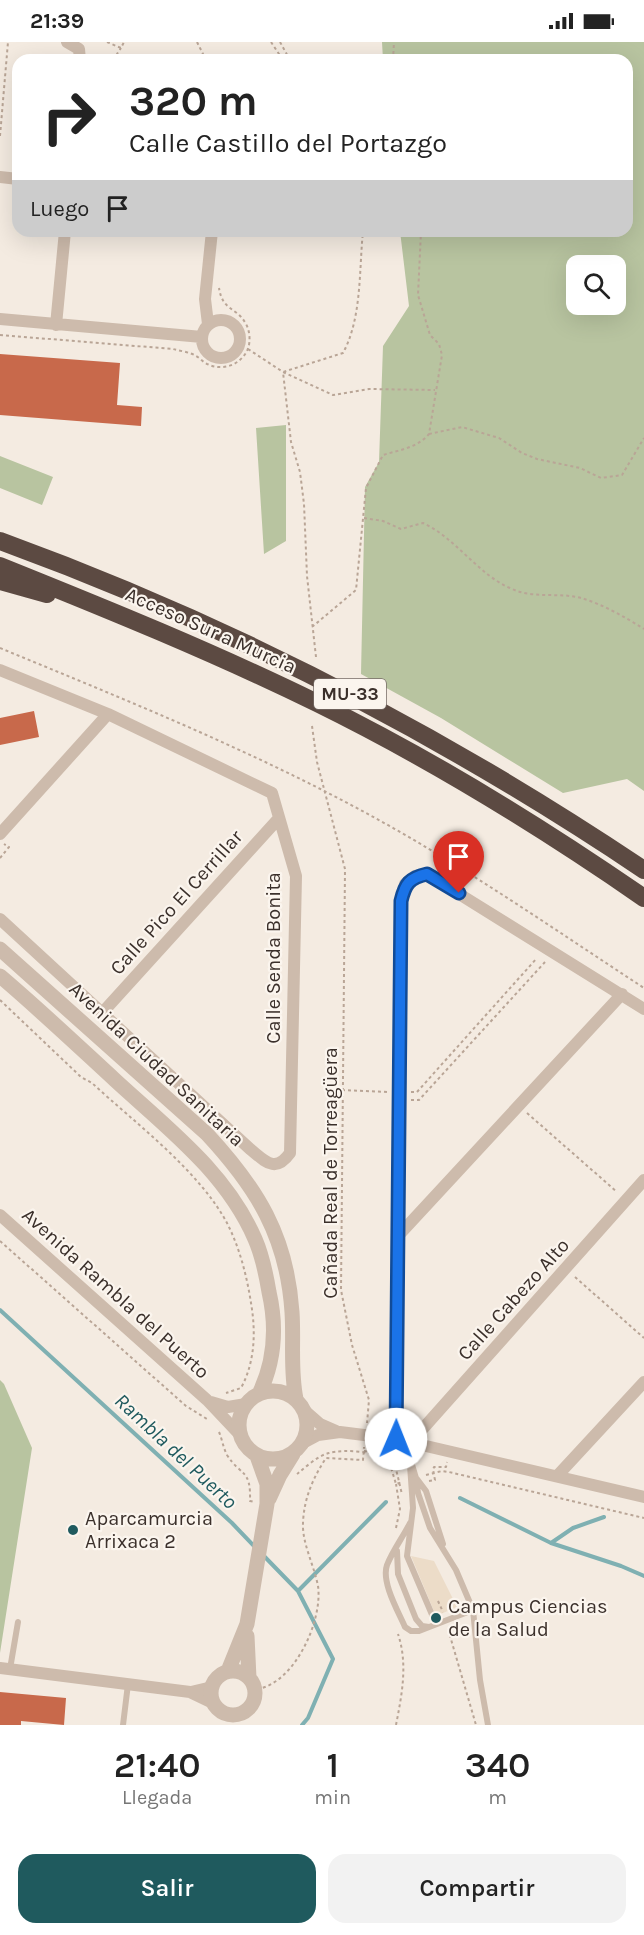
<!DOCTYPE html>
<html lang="es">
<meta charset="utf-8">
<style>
:root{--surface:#fff;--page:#f2f2f2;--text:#222;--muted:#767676;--accent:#1f5a5e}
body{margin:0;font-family:Karla,sans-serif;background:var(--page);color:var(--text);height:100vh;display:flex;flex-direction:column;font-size:22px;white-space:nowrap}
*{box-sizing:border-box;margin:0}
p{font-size:20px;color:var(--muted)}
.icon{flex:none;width:33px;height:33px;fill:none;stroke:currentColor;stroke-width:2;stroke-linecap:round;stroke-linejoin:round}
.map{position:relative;height:1683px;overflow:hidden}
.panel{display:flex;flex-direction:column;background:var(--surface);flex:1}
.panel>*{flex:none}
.top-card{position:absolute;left:12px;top:12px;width:621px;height:183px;border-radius:18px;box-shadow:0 6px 24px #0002;background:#fff;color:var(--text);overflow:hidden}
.tools{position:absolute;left:566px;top:213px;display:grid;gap:12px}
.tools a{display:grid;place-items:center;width:60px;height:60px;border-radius:12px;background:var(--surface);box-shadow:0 6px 24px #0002;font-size:30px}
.pin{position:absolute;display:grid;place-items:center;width:51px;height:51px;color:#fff;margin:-62px -26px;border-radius:50% 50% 50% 0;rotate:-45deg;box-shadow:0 0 6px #0007}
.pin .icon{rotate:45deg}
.me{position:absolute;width:66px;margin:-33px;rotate:1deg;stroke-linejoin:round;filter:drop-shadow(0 0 4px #0008)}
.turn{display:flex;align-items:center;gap:21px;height:126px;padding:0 18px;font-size:27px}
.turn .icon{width:78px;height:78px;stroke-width:2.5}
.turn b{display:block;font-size:42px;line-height:51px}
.then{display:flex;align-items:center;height:57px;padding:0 18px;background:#0003;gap:12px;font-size:22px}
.eta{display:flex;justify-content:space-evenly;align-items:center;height:102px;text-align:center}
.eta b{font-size:36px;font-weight:600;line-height:42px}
.button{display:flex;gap:12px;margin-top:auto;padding:12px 18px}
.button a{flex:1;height:69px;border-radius:18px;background:var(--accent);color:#fff;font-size:24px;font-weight:600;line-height:69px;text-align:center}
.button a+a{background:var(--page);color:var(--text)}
.status{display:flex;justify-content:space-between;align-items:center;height:42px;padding:0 30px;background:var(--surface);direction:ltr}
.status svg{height:16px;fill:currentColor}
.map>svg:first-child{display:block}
.green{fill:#b8c4a0;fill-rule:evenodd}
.plaza{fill:#ecdcc8}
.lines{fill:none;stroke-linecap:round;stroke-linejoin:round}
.stream{stroke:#7fb0b2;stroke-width:4}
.building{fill:#c8694b}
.path{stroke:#b9a596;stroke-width:2;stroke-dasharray:3 3;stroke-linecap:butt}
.service{stroke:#cdbbac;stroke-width:6}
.minor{stroke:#cdbbac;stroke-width:12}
.tertiary{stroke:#cdbbac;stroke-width:15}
.motorway{stroke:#5c4a42;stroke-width:18}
.route-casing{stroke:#114b97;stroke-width:15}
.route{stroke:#1a73e8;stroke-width:10}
.poi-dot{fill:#1f5a5e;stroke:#fbf5ee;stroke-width:2}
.labels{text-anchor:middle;stroke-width:4.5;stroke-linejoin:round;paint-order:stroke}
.shield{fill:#fbf5ee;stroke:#756b66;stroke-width:1.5}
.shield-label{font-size:18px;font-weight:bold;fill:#3b302b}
.street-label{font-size:20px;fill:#3b302b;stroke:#fbf5ee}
.poi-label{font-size:20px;fill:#3b302b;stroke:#fbf5ee;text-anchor:start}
.water-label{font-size:21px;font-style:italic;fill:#1f5a5e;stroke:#fbf5ee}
</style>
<div class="status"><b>21:39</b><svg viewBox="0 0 49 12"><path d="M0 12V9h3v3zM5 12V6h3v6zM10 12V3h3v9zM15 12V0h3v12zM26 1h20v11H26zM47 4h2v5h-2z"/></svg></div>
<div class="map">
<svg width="644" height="1683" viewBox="0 0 644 1683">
<rect width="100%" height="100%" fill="#f4ebe1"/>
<path class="green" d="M382 0H644V749L627 737 563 751 441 676 361 632 365 445 379 420 383 304 409 264 400 189H627V18H383ZM576 224H615V262H576Z
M286 383V499L264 512 256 386Z
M0 414 53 435 42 463 0 446Z
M0 1338 4 1342 32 1406 0 1611Z"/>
<path class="plaza" d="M411 1514 434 1519 457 1565 436 1574Z"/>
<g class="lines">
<path class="stream" d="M0 1268 232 1481 255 1505
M460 1456 551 1501 621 1524 644 1534
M551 1501 573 1486 604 1475
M263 1513 298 1549 333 1617 308 1676 302 1683
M298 1549 386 1460"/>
</g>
<path class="building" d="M0 312 120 321 117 363 142 365 141 384 0 373Z
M34 669 39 695 0 703V676Z
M0 1650 66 1656 64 1683 21 1679V1683H0Z"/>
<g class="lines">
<path class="path" d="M107 0 121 6 124 0
M197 0 206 18
M271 0 283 18
M280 0 290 18
M113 18 121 6
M393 18 394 0
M0 94 8 0
M0 293 173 307C180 309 190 310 196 314 200 316 203 320 207 322 222 329 239 324 247 309 251 301 250 289 246 282 236 264 223 270 219 246
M248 307 283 330 333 353 369 347 435 348
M429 392 462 385 499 396 522 411 537 417 580 426 601 436 622 433 644 396
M364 476 383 479 401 487 423 481C456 496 478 533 512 547 534 557 559 550 581 556 602 562 625 575 644 587
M312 585 356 548 366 446 383 413C399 408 417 406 429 392L442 313 439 302 430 293 418 253 421 189
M0 606C138 663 278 719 407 794 488 841 566 895 644 946
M316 615 307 534 304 462 300 430 291 400 283 330 343 311C362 276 359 228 363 189
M312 684 317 720 345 827 341 1248 352 1303 369 1358 367 1381
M0 816 9 805 4 802
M0 958 81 1035 92 1041C135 1081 201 1130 228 1183 240 1207 247 1235 251 1261 256 1290 255 1320 241 1346L226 1351
M342 1048 388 1050
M411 1050H417L537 916
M411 1058H419L545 920
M527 1071 617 1150
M0 1199 186 1364 207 1377
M575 1235 644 1296
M219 1390C222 1397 223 1405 227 1413 241 1435 251 1426 250 1459L255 1460
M364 1409C398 1412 394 1422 402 1452
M297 1432C306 1425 317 1414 329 1411 345 1407 376 1409 389 1419L396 1442 403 1440
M426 1433 442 1429 449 1430 644 1476
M429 1439 435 1438 433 1428 434 1425H446L447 1420
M396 1486 400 1467 396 1442
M438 1559 443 1570
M448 1587 476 1683
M257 1647C294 1642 323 1579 318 1544 314 1523 302 1501 303 1481 304 1456 313 1436 326 1416L363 1418 364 1405
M396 1683C402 1652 408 1622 398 1592"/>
<path class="service" d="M405 1399 416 1436 418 1451 430 1486 456 1528 473 1568 480 1638 488 1683
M410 1423 413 1466 407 1514 436 1582
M417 1437 426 1449 443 1502
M410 1481C403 1495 393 1508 387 1523 381 1540 398 1569 405 1585L411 1589H419L473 1568
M397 1509 398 1532 416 1577 422 1584 429 1585
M10 1627 18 1580
M123 1683 128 1642"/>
<path class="minor" d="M67 0 79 7 80 18
M0 135 18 137
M0 277 202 295
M202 297a19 19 0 1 1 38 0a19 19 0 1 1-38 0Z
M208 282 205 257 212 189
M56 283 65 189
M0 628 108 672 272 751 296 834 290 1111C275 1132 265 1119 250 1107L0 877
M0 792 108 672
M103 970 279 776
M0 1173 207 1358 240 1393
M398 1194 622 952
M211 1360 228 1365 246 1362
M304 1368 320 1382 336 1389
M396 1397 401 859 405 842 415 834 427 832 644 967
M411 1400 644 1138
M303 1401 318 1393 340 1390 396 1397 644 1455
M558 1433 644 1340
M0 1626 190 1650 213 1661
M191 1650 212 1645"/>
<path class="tertiary" d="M0 907 207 1092C257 1146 287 1194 292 1270 294 1300 290 1328 296 1357
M0 934C39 967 77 1003 115 1038 167 1086 226 1130 255 1197 262 1213 266 1232 269 1250 277 1285 275 1319 259 1352
M239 1383a34 34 0 1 1 68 0a34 34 0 1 1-68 0Z
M269 1457 280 1433 293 1412
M247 1594 249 1636
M211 1651a22 22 0 1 1 44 0a22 22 0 1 1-44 0Z
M228 1629 247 1582 267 1462V1442L257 1414"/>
<path class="motorway" d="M0 499C228 582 443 693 644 828
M0 524C107 567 213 610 317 661 431 717 540 784 644 856
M0 539 47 552"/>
</g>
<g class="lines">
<defs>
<path id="route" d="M396 1397 401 859C405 842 409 836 427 832L459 851"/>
</defs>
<use href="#route" class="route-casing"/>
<use href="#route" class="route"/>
</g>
<g class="poi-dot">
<circle cx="73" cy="1488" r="6"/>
<circle cx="436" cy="1576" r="6"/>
</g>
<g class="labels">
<rect class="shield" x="314" y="637" width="72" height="30" rx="4.5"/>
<g class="shield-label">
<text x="350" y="658">MU-33</text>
</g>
<g class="street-label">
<text transform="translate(211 588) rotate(24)" y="7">Acceso Sur a Murcia</text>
<text transform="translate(176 860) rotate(-48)" y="7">Calle Pico El Cerrillar</text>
<text transform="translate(273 916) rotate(-90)" y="7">Calle Senda Bonita</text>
<text transform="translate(157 1022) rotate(43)" y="7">Avenida Ciudad Sanitaria</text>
<text transform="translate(330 1131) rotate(-90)" y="7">Cañada Real de Torreagüera</text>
<text transform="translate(116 1251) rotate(42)" y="7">Avenida Rambla del Puerto</text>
<text transform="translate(513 1257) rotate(-48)" y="7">Calle Cabezo Alto</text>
</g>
<g class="poi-label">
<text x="85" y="1483">Aparcamurcia<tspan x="85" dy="23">Arrixaca 2</tspan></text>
<text x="448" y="1571">Campus Ciencias<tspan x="448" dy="23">de la Salud</tspan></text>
</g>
<g class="water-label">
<text transform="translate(176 1409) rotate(43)" y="7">Rambla del Puerto</text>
</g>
</g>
</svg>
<div class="tools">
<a><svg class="icon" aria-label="search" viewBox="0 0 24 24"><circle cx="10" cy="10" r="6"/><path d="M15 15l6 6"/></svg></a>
</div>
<div class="pin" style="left:459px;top:851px;background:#d93025"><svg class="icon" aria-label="arrive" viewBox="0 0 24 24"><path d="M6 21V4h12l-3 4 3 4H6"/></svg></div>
<svg class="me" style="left:396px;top:1397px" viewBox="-20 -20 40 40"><circle r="19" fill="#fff"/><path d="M0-13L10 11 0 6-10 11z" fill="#1a73e8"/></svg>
<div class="top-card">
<div class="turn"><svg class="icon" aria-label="right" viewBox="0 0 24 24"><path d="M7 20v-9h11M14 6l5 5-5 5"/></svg><div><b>320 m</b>Calle Castillo del Portazgo</div></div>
<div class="then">Luego<svg class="icon" aria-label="arrive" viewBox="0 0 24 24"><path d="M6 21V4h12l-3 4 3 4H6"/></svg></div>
</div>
</div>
<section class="panel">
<div class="eta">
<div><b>21:40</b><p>Llegada</p></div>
<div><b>1</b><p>min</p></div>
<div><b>340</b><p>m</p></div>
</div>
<div class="button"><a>Salir</a><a>Compartir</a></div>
</section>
